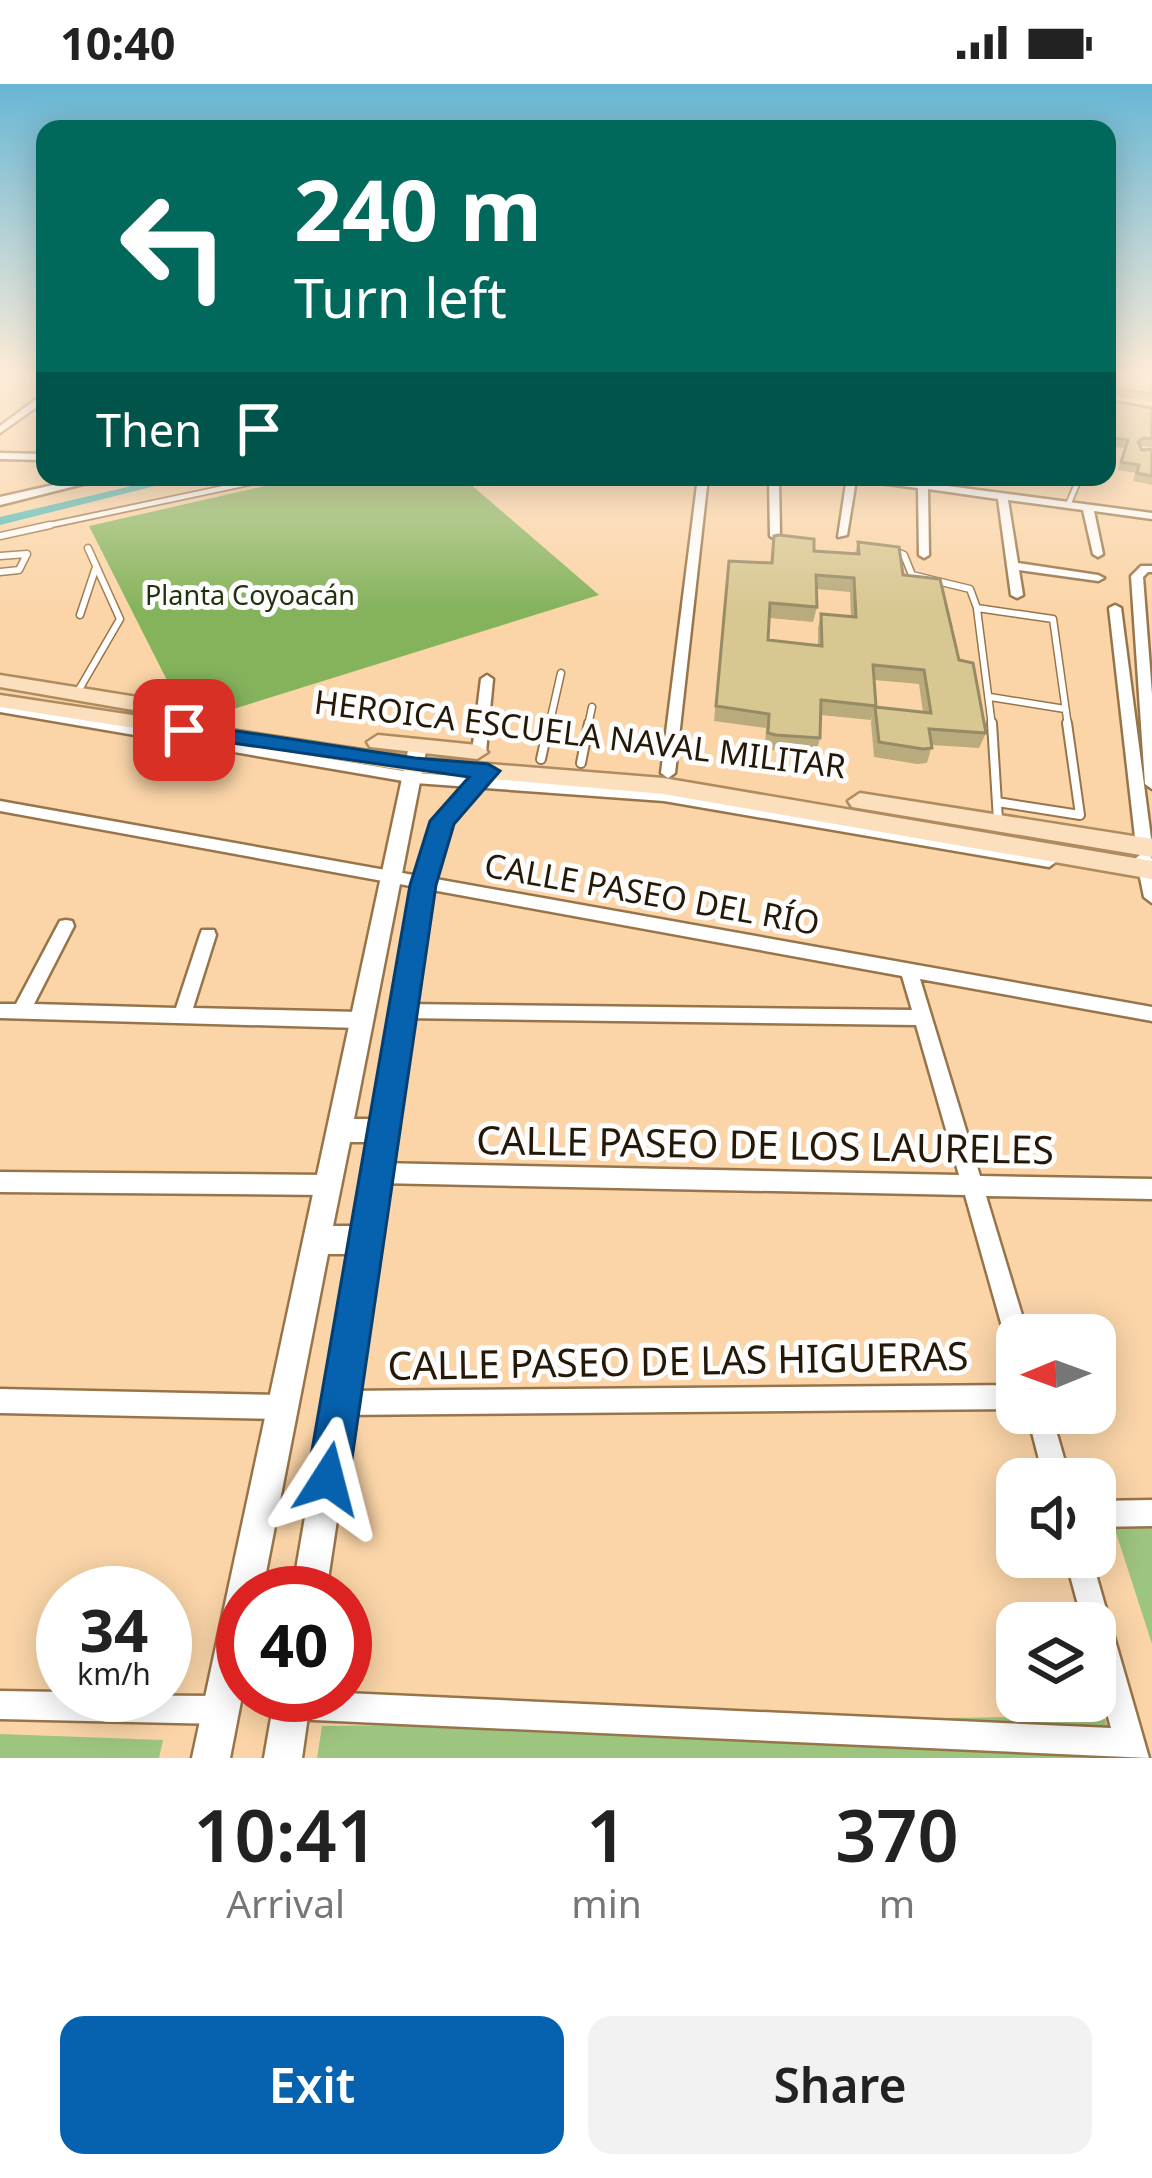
<!DOCTYPE html>
<meta charset="utf-8">
<style>
:root{--surface:#fff;--page:#f2f2f2;--text:#222;--muted:#767676;--accent:#0661ae}
body{margin:0;font-family:"Noto Sans",sans-serif;background:var(--page);color:var(--text);height:100vh;display:flex;flex-direction:column;font-size:45px;white-space:nowrap}
*{box-sizing:border-box;margin:0}
p{font-size:39px;color:var(--muted)}
.icon{flex:none;width:66px;height:66px;fill:none;stroke:currentColor;stroke-width:2;stroke-linecap:round;stroke-linejoin:round}
.map{position:relative;height:1674px;overflow:hidden}
.side{display:flex;flex-direction:column;background:var(--surface);flex:1}
.side>*{flex:none}
.top-card{position:absolute;left:36px;top:36px;width:1080px;height:366px;border-radius:24px;box-shadow:0 6px 30px #0003;background:#00695c;color:#fff;overflow:hidden}
.needle{width:78px;rotate:269deg}
.fabs{position:absolute;left:996px;top:1230px;display:grid;gap:24px}
.fabs a{display:grid;place-items:center;width:120px;height:120px;border-radius:24px;background:var(--surface);box-shadow:0 6px 30px #0003;font-size:60px}
.speed{position:absolute;left:36px;top:1482px;display:flex;gap:24px;font-size:60px;font-weight:700;text-align:center}
.speed>*{display:grid;place-content:center;width:156px;height:156px;border-radius:50%;background:var(--surface);box-shadow:0 6px 30px #0003;line-height:1}
.speed small{font-size:30px;font-weight:400}
.speed .limit{border:18px solid #d22;background:#fff;color:#111}
.pin{position:absolute;display:grid;place-items:center;width:102px;height:102px;color:#fff;margin:-51px;border-radius:24px;box-shadow:0 6px 18px #0006}
.me{position:absolute;width:132px;margin:-66px;rotate:9deg;stroke-linejoin:round;filter:drop-shadow(0 0 9px #0008)}
.turn{display:flex;align-items:center;gap:42px;height:252px;padding:0 60px;font-size:54px}
.turn .icon{width:156px;height:156px;stroke-width:2.5}
.turn b{display:block;font-size:84px;line-height:102px}
.then{display:flex;align-items:center;height:114px;padding:0 60px;background:#0003;gap:24px;font-size:45px}
.eta{display:flex;justify-content:space-evenly;align-items:center;height:204px;text-align:center}
.eta b{font-size:72px;font-weight:600;line-height:84px}
.button{display:flex;gap:24px;margin-top:auto;padding:24px 60px}
.button a{flex:1;height:138px;border-radius:24px;background:var(--accent);color:#fff;font-size:48px;font-weight:600;line-height:138px;text-align:center}
.button a+a{background:var(--page);color:var(--text)}
.status{display:flex;justify-content:space-between;align-items:center;height:84px;padding:0 60px;background:var(--surface);direction:ltr}
.status svg{height:33px;fill:currentColor}
.map>svg:first-child{display:block}
.green{fill:#9ec57f}
.forest{fill:#84b35c}
.lines{fill:none;stroke-linecap:round;stroke-linejoin:round}
.canal{fill:#47b9b5;fill-rule:evenodd}
.service-far2-casing{stroke:#97754a;stroke-width:8}
.service-far1-casing{stroke:#97754a;stroke-width:9}
.service-casing{stroke:#97754a;stroke-width:12}
.minor-casing{stroke:#97754a;stroke-width:5}
.tertiary-casing{stroke:#97754a;stroke-width:5}
.primary-casing{stroke:#af8c5f;stroke-width:5}
.path{stroke:#897051;stroke-width:3;stroke-dasharray:3 4.5;stroke-linecap:butt}
.service-far2{stroke:#fff;stroke-width:4.5}
.service-far1{stroke:#fff;stroke-width:6}
.service{stroke:#fff;stroke-width:8}
.minor{fill:#fff;fill-rule:evenodd}
.tertiary{fill:#fff;fill-rule:evenodd}
.primary{fill:#fcdfbc;fill-rule:evenodd}
.wall{fill:#baab7d;fill-rule:evenodd}
.building{fill:#d8c791;stroke:#978b66;stroke-width:3;fill-rule:evenodd}
.route{fill:#0661ae;stroke:#043f71;stroke-width:3}
.labels{text-anchor:middle;stroke-width:10;stroke-linejoin:round;paint-order:stroke}
.far-park-label{font-size:27px;fill:#1f310d;stroke:#fdfdfd}
.street-label{font-size:33px;fill:#251806;stroke:#fdfdfd}
.near-street-label{font-size:39px;fill:#251806;stroke:#fdfdfd}
</style>
<div class="status"><b>10:40</b><svg viewBox="0 0 49 12"><path d="M0 12V9h3v3zM5 12V6h3v6zM10 12V3h3v9zM15 12V0h3v12zM26 1h20v11H26zM47 4h2v5h-2z"/></svg></div>
<div class="map">
<svg width="1152" height="1674" viewBox="0 0 1152 1674">
<rect width="100%" height="100%" fill="#fbd5a8"/>
<path class="green" d="M1108 1424H1152V1560Z
M1104 1632 1117 1674H317L322 1642Z
M0 1650 163 1656 159 1674H0Z"/>
<path class="forest" d="M305 393H462L599 511 230 626 178 618 89 442Z"/>
<g class="lines">
<path class="canal" d="M170 393H191L0 441V433Z"/>
<defs>
<path id="service-far2" d="M1068 421 1080 393
M36 444 276 393"/>
<path id="service-far1" d="M0 452 50 441
M895 467 904 471 912 491 970 505 977 524 1053 535 1068 642
M0 472 27 470 19 486 0 488
M977 525 992 642
M80 531 96 483
M77 609 120 535 88 464
M990 613 1065 625
M549 642 561 589
M588 642 592 623"/>
<path id="service" d="M992 639 998 736
M541 675 549 639
M581 679 589 639
M997 718 1080 731 1067 639"/>
<path id="minor" d="M42 311H45V317L0 349V342Z
M0 369 45 370V376L0 375Z
M698 393H708L675 689 668 694 661 689Z
M769 393H779L780 452 775 455 770 452Z
M847 393H879L1152 429V435L1094 427 1103 470 1098 473 1093 470 1083 426 1008 416 1018 479 1098 491 1104 494 1098 497 1019 486 1023 511 1017 514 1011 511 998 415 928 405 929 471 924 474 919 471 918 404 856 396 847 451 838 453Z
M1141 482H1152V488H1148L1143 493 1152 610V705L1145 700 1131 492Z
M1115 521 1121 524 1152 762 1144 767 1136 762 1109 524Z
M487 591 493 595 486 668 479 672 472 668 481 595Z
M0 620 415 689 664 707 1049 771 1057 777 1049 783 664 717 415 699 0 628Z
M0 717 1152 923V937L920 895 980 1092 1152 1095V1115L986 1112 1028 1251H1017V1265L1009 1261 1005 1253 965 1111 377 1099 370 1096 367 1089 370 1082 377 1079 959 1091 916 941 403 934 397 932 394 927 397 922 403 920 912 926 902 892 0 727Z
M1144 768 1149 770 1152 775V819L1144 813 1136 774Z
M66 836 72 837 74 842 34 920 176 924 200 851 202 846H214L216 851 193 924 359 928 365 931 368 936 365 941 359 944 0 934V920H16L60 837Z
M0 1088 326 1091 333 1094 336 1101 333 1108 326 1111 0 1108Z
M1017 1301V1325L340 1331 331 1328 328 1319 331 1310 340 1307Z
M0 1305 283 1311 292 1314 295 1323 292 1332 283 1335 0 1329Z
M1027 1329H1051L1070 1395H1044Z
M1152 1416V1442L1095 1443V1417Z
M1065 1473H1091L1149 1674 292 1635 282 1631 278 1621 282 1611 345 1609 1111 1644 1095 1585V1539H1083Z
M0 1607 63 1608V1611L221 1612 231 1616 235 1626 231 1636 221 1640 0 1635Z"/>
<path id="tertiary" d="M89 393H111L0 421V413Z
M418 656 427 662 354 1035H373L413 801 434 737 483 683H495L498 687 452 739 433 801 326 1509H292L350 1170H328L262 1509H243V1607L230 1674H192L409 662ZM350 1058H369L354 1142H333Z
M275 1611H311L302 1674H264Z"/>
<path id="primary" d="M0 591 156 616 167 623 156 630 0 603Z
M0 611 415 674 663 694 1152 777V795L663 710 415 688 0 623Z
M378 651 477 661 488 668 477 675 370 663 367 658Z
M860 709 1152 755V773L852 723 848 717Z"/>
</defs>
<use href="#service-far2" class="service-far2-casing"/>
<use href="#service-far1" class="service-far1-casing"/>
<use href="#service" class="service-casing"/>
<use href="#minor" class="minor-casing"/>
<use href="#tertiary" class="tertiary-casing"/>
<use href="#primary" class="primary-casing"/>
<path class="path" d="M119 397 134 393"/>
<use href="#service-far2" class="service-far2"/>
<use href="#service-far1" class="service-far1"/>
<use href="#service" class="service"/>
<use href="#minor" class="minor"/>
<use href="#tertiary" class="tertiary"/>
<use href="#primary" class="primary"/>
</g>
<path class="wall" d="M1107 291H1152V317L1108 312Z
M1107 316 1152 324V363L1140 362 1142 366 1152 365V401L1133 397 1135 389 1118 386 1124 364 1107 362Z
M774 452 814 467 855 470 858 458 903 491 959 576 986 649 979 664 932 661 927 679 917 680 874 673 871 638 875 623 923 628 919 600 874 596 876 622 871 636 821 631 820 654 816 669 772 666 765 663 766 644 714 637 727 491 771 479ZM816 505 850 508 851 533 821 530 818 544V561L768 556 770 534 813 538 817 523Z"/>
<path class="building" d="M1107 291H1152V310L1111 304 1107 315Z
M1107 316 1152 324V355L1143 354 1138 358 1142 366 1152 365V392L1137 389 1139 381 1121 378 1128 356 1107 353V345L1110 342H1107Z
M779 451 814 455V467L859 470 858 458 899 463 903 491 940 495 959 576 973 579 986 649 929 645 932 664 923 665 879 658 875 623 931 629 924 586 873 581 876 622 821 616 820 654 776 651 768 649 769 630 716 622 729 477 772 479 774 452ZM816 491 854 494 856 533 821 530 822 562 768 556 770 519 817 523Z"/>
<linearGradient id="sky" x2="0" y2="1"><stop stop-color="#67b6d4"/><stop offset="0.55" stop-color="#fdecd8"/><stop offset="1" stop-color="#fdecd8" stop-opacity="0"/></linearGradient>
<rect width="1152" height="526" fill="url(#sky)"/>
<path class="route" d="M184 639 415 674 488 680 500 687 454 740 436 801 349 1395 342 1410 328 1416 313 1410 307 1395 410 801 430 737 469 693 177 651V641Z"/>
<g class="labels">
<g class="far-park-label">
<text x="250" y="521">Planta Coyoacán</text>
</g>
<g class="street-label">
<text transform="translate(580 650) rotate(7)" y="12">HEROICA ESCUELA NAVAL MILITAR</text>
<text transform="translate(652 810) rotate(10)" y="12">CALLE PASEO DEL RÍO</text>
</g>
<g class="near-street-label">
<text transform="translate(765 1061) rotate(1)" y="14">CALLE PASEO DE LOS LAURELES</text>
<text transform="translate(678 1277) rotate(-1)" y="14">CALLE PASEO DE LAS HIGUERAS</text>
</g>
</g>
</svg>
<div class="fabs">
<a><svg class="needle" viewBox="-14 -14 28 28"><path d="M0-13l5 13h-10z" fill="#e53935"/><path d="M0 13l5-13h-10z" fill="#767676"/></svg></a>
<a><svg class="icon" aria-label="sound" viewBox="0 0 24 24"><path d="M4 9h4l5-4v14l-5-4H4zM17 9q2 3 0 6"/></svg></a>
<a><svg class="icon" aria-label="layers" viewBox="0 0 24 24"><path d="M12 4l9 5-9 5-9-5zM3 14l9 5 9-5"/></svg></a>
</div>
<div class="speed"><div>34<small>km/h</small></div><div class="limit">40</div></div>
<div class="pin" style="left:184px;top:646px;background:#d93025"><svg class="icon" aria-label="arrive" viewBox="0 0 24 24"><path d="M6 21V4h12l-3 4 3 4H6"/></svg></div>
<svg class="me" style="left:328px;top:1395px" viewBox="-20 -20 40 40"><path d="M0-17L14 15 0 8-14 15z" fill="#0661ae" stroke="#fff" stroke-width="4"/></svg>
<div class="top-card">
<div class="turn"><svg class="icon" aria-label="left" viewBox="0 0 24 24"><path d="M17 20v-9H6M10 6l-5 5 5 5"/></svg><div><b>240 m</b>Turn left</div></div>
<div class="then">Then<svg class="icon" aria-label="arrive" viewBox="0 0 24 24"><path d="M6 21V4h12l-3 4 3 4H6"/></svg></div>
</div>
</div>
<section class="side">
<div class="eta">
<div><b>10:41</b><p>Arrival</p></div>
<div><b>1</b><p>min</p></div>
<div><b>370</b><p>m</p></div>
</div>
<div class="button"><a>Exit</a><a>Share</a></div>
</section>
